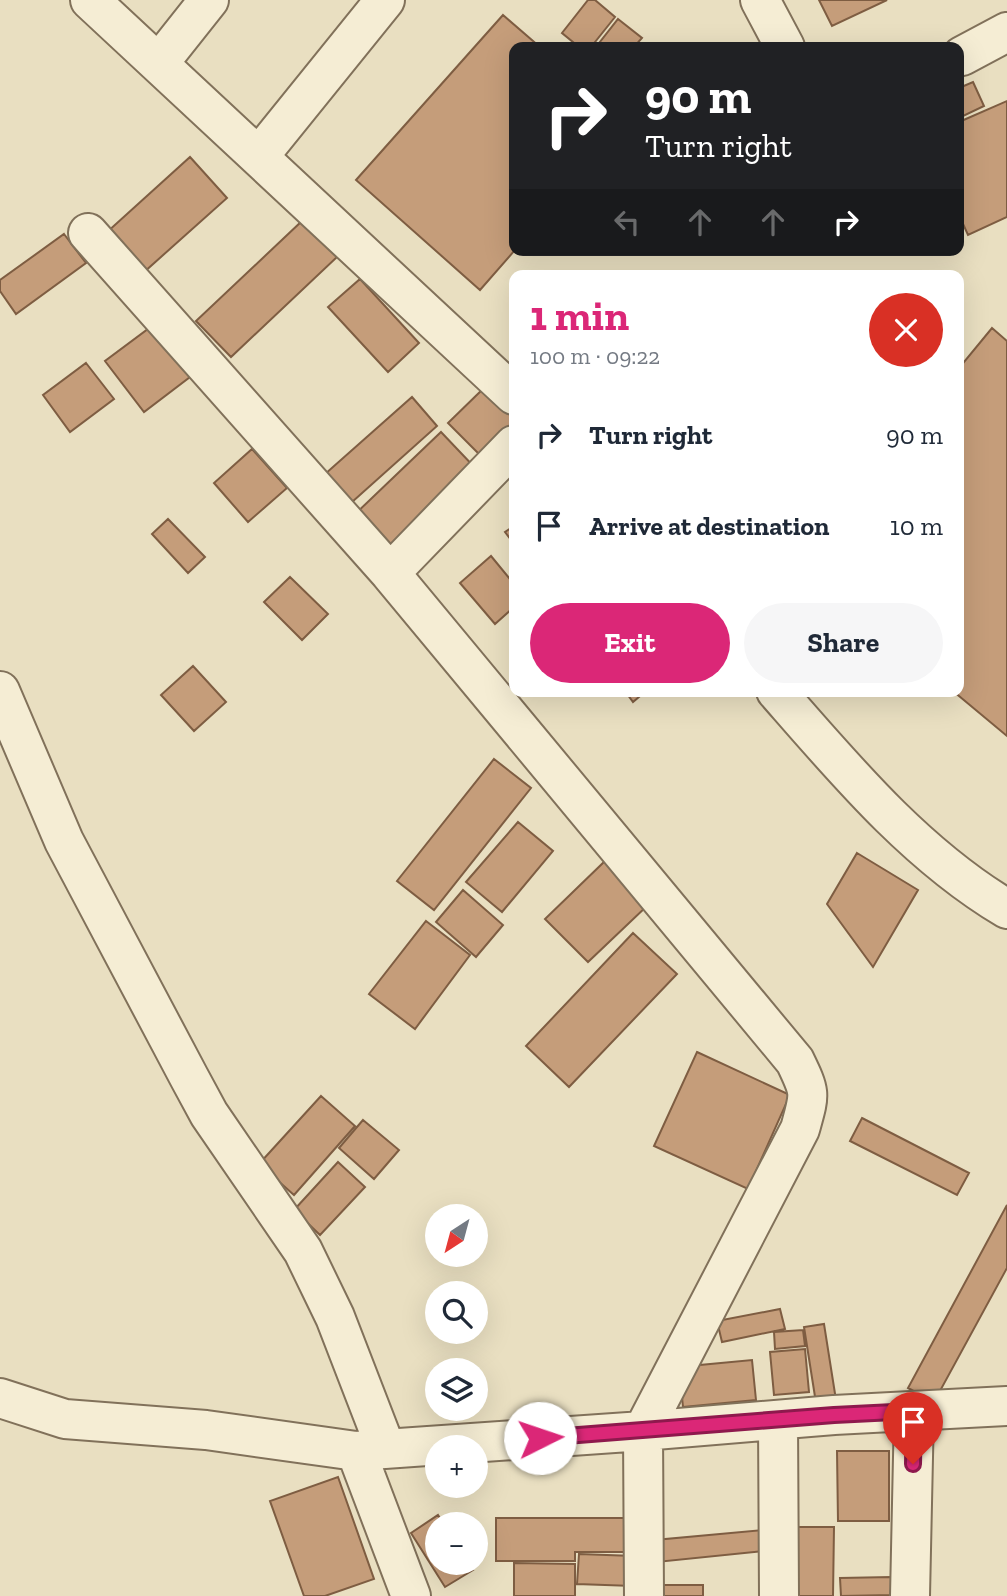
<!DOCTYPE html>
<meta charset="utf-8">
<style>
:root{--surface:#fff;--page:#f6f6f7;--text:#1f2937;--muted:#747a83;--accent:#db2777}
body{margin:0;font-family:"Zilla Slab",serif;background:var(--page);color:var(--text);height:100vh;display:flex;flex-direction:column;font-size:26px;white-space:nowrap}
*{box-sizing:border-box;margin:0}
p{font-size:23px;color:var(--muted)}
.icon{flex:none;width:38px;height:38px;fill:none;stroke:currentColor;stroke-width:2;stroke-linecap:round;stroke-linejoin:round}
.map{position:relative;flex:1;overflow:hidden}
.panel{position:absolute;left:509px;top:270px;width:455px;height:427px;display:flex;flex-direction:column;background:var(--surface);border-radius:14px;box-shadow:0 7px 28px #0002}
.panel>*{flex:none}
.hud{position:absolute;left:509px;top:42px;width:455px;height:214px;border-radius:14px;box-shadow:0 7px 28px #0002;background:#202124;color:#fff;overflow:hidden}
.needle{width:46px;rotate:216deg}
.controls{position:absolute;left:425px;top:1204px;display:grid;gap:14px}
.controls a{display:grid;place-items:center;width:63px;height:63px;border-radius:50%;background:var(--surface);box-shadow:0 7px 28px #0002;font-size:35px}
.pin{position:absolute;display:grid;place-items:center;width:60px;height:60px;color:#fff;margin:-72px -30px;border-radius:50% 50% 50% 0;rotate:-45deg;box-shadow:0 0 7px #0007}
.pin .icon{rotate:45deg}
.me{position:absolute;width:77px;margin:-38px;rotate:86deg;stroke-linejoin:round;filter:drop-shadow(0 0 5px #0008)}
.turn{display:flex;align-items:center;gap:24px;height:147px;padding:0 21px;font-size:32px}
.turn .icon{width:91px;height:91px;stroke-width:2.5}
.turn b{display:block;font-size:49px;line-height:60px}
.lanes{display:flex;align-items:center;height:66px;padding:0 21px;background:#0003;justify-content:center;gap:35px;direction:ltr}
.lanes .off{opacity:.35}
.round{display:grid;place-items:center;flex:none;width:74px;height:74px;border-radius:37px;background:var(--page)}
.summary{display:flex;align-items:center;justify-content:space-between;height:119px;padding:0 21px}
h1{font-size:42px;font-weight:800;line-height:52px;color:var(--accent)}
.cta{display:flex;gap:14px;margin-top:auto;padding:14px 21px}
.cta a{flex:1;height:80px;border-radius:42px;background:var(--accent);color:#fff;font-size:28px;font-weight:800;line-height:80px;text-align:center}
.cta a+a{background:var(--page);color:var(--text)}
ul{padding:0;list-style:none}
li{display:flex;align-items:center;gap:21px;height:91px;padding:0 21px}
li div{flex:1}
li b{display:block;font-size:26px}
li em{font-style:normal}
.map>svg:first-child{display:block}
.building{fill:#c59d7a;stroke:#7e5d42;stroke-width:2}
.lines{fill:none;stroke-linecap:round;stroke-linejoin:round}
.minor-casing{stroke:#81715a;stroke-width:42}
.minor{stroke:#f5edd4;stroke-width:38}
.route-casing{stroke:#8e194d;stroke-width:18}
.route{stroke:#db2777;stroke-width:12}
</style>
<div class="map">
<svg width="1007" height="1596" viewBox="0 0 1007 1596">
<rect width="100%" height="100%" fill="#e9dfc1"/>
<path class="building" d="M588 0H595L615 17 591 47H579L562 33Z
M819 0H887L832 26Z
M503 15 540 47H514L515 250 480 290 356 180Z
M618 19 642 38 634 47H596Z
M973 82 984 106 959 118V88Z
M1007 101V217L968 235 959 215V122Z
M190 157 227 198 143 273 106 233Z
M302 221 337 257 231 357 196 321Z
M64 234 86 263 16 314 0 291V280Z
M360 279 419 343 388 372 328 307Z
M152 326 190 377 144 412 105 361Z
M992 328 1007 341V736L953 691H959V368Z
M86 363 114 399 70 432 43 395Z
M485 387 514 417V431L485 460 448 423Z
M412 397 437 426 342 511 316 482Z
M441 432 479 472 389 558 351 518Z
M252 449 287 488 248 522 214 483Z
M168 519 205 557 188 573 152 534Z
M514 526V544L505 532Z
M491 556 514 584V607L495 624 460 583Z
M290 577 328 614 302 640 264 602Z
M193 666 226 702 194 731 161 695Z
M625 691H646L633 702Z
M494 759 531 788 434 910 397 881Z
M518 822 553 851 502 912 466 882Z
M857 853 918 890 873 967 827 904Z
M605 861 648 905 588 962 545 919Z
M463 890 503 925 476 957 436 922Z
M426 921 470 955 415 1029 369 994Z
M633 933 677 974 569 1087 526 1046Z
M697 1052 790 1095 748 1189 654 1146Z
M321 1096 355 1126 294 1195 259 1164Z
M862 1118 969 1173 957 1195 850 1141Z
M363 1120 399 1150 374 1179 339 1148Z
M338 1162 365 1187 320 1235 294 1210Z
M1007 1205V1268L934 1402 908 1388Z
M780 1309 785 1329 722 1342 717 1321Z
M824 1324 836 1400 816 1403 804 1327Z
M803 1330 805 1346 775 1349 774 1332Z
M805 1349 809 1392 774 1395 770 1352Z
M752 1360 756 1400 683 1407 679 1367Z
M837 1451H889V1521H838Z
M338 1477 374 1579 325 1596H304L270 1501Z
M438 1515 444 1524H438V1563H468L473 1570 445 1587 411 1533Z
M496 1518H633L634 1552H575V1561H496Z
M788 1527H834L833 1596H787Z
M763 1530 765 1551 657 1562 655 1540Z
M579 1554 634 1556 633 1586 577 1584Z
M514 1563 575 1564V1596H514Z
M891 1577 892 1595 841 1596 840 1578Z
M651 1585H703V1596H651Z"/>
<g class="lines">
<defs>
<path id="minor" d="M90 0 514 395
M760 0 785 47
M962 56 1007 32
M159 63 209 0
M259 156 385 0
M88 233 390 573 795 1061C811 1094 810 1093 800 1129L643 1431 644 1596
M390 573 514 445
M0 691 64 841 189 1077 209 1114 303 1251 335 1317 386 1449
M776 691C845 770 916 855 1007 909
M0 1398 65 1419 206 1430 356 1451 643 1431 834 1415 1007 1406
M778 1420 779 1596
M356 1451 411 1596
M910 1596 914 1411"/>
</defs>
<use href="#minor" class="minor-casing"/>
<use href="#minor" class="minor"/>
</g>
<g class="lines">
<defs>
<path id="route" d="M540 1438 834 1415 914 1411 913 1464"/>
</defs>
<use href="#route" class="route-casing"/>
<use href="#route" class="route"/>
</g>
</svg>
<div class="controls">
<a><svg class="needle" viewBox="-14 -14 28 28"><path d="M0-13l5 13h-10z" fill="#e53935"/><path d="M0 13l5-13h-10z" fill="#747a83"/></svg></a>
<a><svg class="icon" aria-label="search" viewBox="0 0 24 24"><circle cx="10" cy="10" r="6"/><path d="M15 15l6 6"/></svg></a>
<a><svg class="icon" aria-label="layers" viewBox="0 0 24 24"><path d="M12 4l9 5-9 5-9-5zM3 14l9 5 9-5"/></svg></a>
<a>+</a>
<a>−</a>
</div>
<div class="pin" style="left:913px;top:1464px;background:#d93025"><svg class="icon" aria-label="arrive" viewBox="0 0 24 24"><path d="M6 21V4h12l-3 4 3 4H6"/></svg></div>
<svg class="me" style="left:540px;top:1438px" viewBox="-20 -20 40 40"><circle r="19" fill="#fff"/><path d="M0-13L10 11 0 6-10 11z" fill="#db2777"/></svg>
<div class="hud">
<div class="turn"><svg class="icon" aria-label="right" viewBox="0 0 24 24"><path d="M7 20v-9h11M14 6l5 5-5 5"/></svg><div><b>90 m</b>Turn right</div></div>
<div class="lanes"><svg class="icon off" aria-label="left" viewBox="0 0 24 24"><path d="M17 20v-9H6M10 6l-5 5 5 5"/></svg><svg class="icon off" aria-label="ahead" viewBox="0 0 24 24"><path d="M12 20V5M6 11l6-6 6 6"/></svg><svg class="icon off" aria-label="ahead" viewBox="0 0 24 24"><path d="M12 20V5M6 11l6-6 6 6"/></svg><svg class="icon" aria-label="right" viewBox="0 0 24 24"><path d="M7 20v-9h11M14 6l5 5-5 5"/></svg></div>
</div>
<section class="panel">
<div class="summary"><div><h1>1 min</h1><p>100 m · 09:22</p></div><a class="round" style="background:#d93025;color:#fff"><svg class="icon" aria-label="close" viewBox="0 0 24 24"><path d="M6 6l12 12M18 6L6 18"/></svg></a></div>
<ul>
<li><svg class="icon" aria-label="right" viewBox="0 0 24 24"><path d="M7 20v-9h11M14 6l5 5-5 5"/></svg><div><b>Turn right</b></div><em>90 m</em></li>
<li><svg class="icon" aria-label="arrive" viewBox="0 0 24 24"><path d="M6 21V4h12l-3 4 3 4H6"/></svg><div><b>Arrive at destination</b></div><em>10 m</em></li>
</ul>
<div class="cta"><a>Exit</a><a>Share</a></div>
</section>
</div>
